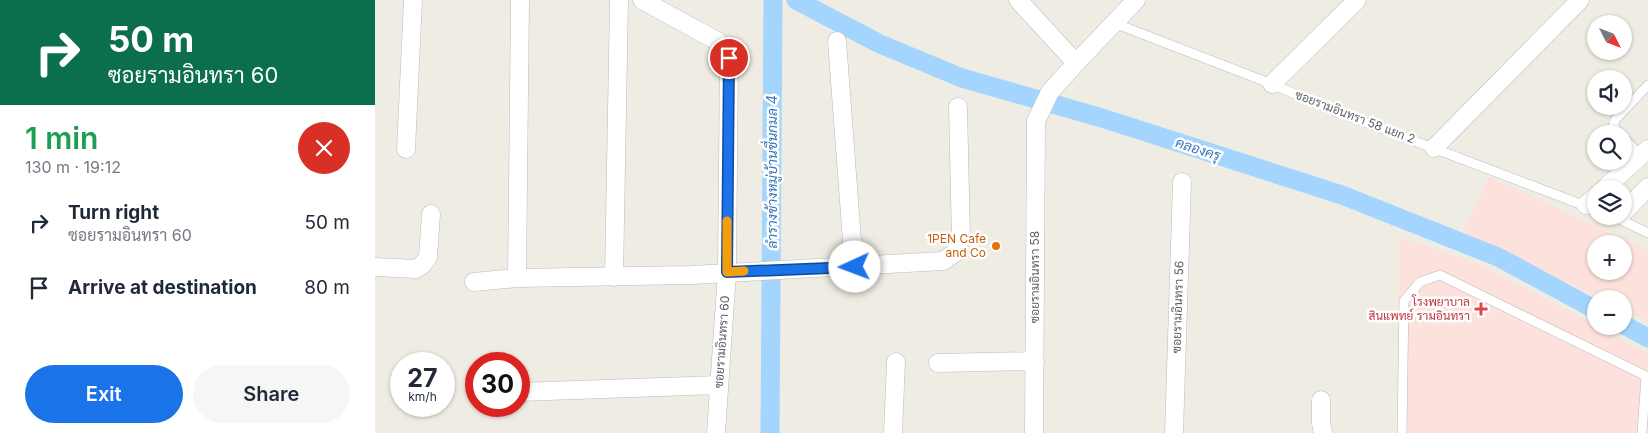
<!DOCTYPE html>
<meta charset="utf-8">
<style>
:root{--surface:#fff;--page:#f6f6f7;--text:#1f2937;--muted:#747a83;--accent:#1a73e8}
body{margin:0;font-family:Inter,Sarabun,sans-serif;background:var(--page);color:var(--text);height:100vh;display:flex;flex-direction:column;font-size:19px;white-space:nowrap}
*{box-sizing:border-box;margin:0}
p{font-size:16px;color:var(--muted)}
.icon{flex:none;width:28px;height:28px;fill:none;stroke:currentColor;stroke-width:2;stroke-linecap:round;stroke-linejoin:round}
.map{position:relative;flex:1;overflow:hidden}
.details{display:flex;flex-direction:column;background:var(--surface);width:375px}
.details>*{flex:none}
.hud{background:#0b6e4f;color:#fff;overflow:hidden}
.needle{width:32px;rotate:132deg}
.controls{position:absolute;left:1212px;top:15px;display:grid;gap:10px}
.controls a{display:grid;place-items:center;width:45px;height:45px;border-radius:50%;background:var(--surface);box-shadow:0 1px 4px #0004;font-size:25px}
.speed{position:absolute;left:15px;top:352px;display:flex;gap:10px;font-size:25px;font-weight:700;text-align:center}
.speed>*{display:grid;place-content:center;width:65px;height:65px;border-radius:50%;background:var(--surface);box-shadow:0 1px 4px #0004;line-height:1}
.speed small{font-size:12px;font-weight:400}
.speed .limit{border:8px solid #d22;background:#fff;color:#111}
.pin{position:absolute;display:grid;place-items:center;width:42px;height:42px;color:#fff;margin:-21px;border:2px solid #fff;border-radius:50%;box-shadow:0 1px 5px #0007}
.me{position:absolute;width:55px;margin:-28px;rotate:268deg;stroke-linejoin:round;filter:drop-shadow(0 0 4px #0008)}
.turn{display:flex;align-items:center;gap:18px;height:105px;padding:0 25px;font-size:22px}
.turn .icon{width:65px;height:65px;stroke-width:2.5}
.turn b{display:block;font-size:35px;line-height:42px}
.round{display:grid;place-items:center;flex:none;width:52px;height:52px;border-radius:26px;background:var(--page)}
.summary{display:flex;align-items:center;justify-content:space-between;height:85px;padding:0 25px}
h1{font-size:30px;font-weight:600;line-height:38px;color:#1e9e55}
.cta{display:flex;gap:10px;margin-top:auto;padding:10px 25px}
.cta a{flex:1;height:58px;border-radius:30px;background:var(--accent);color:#fff;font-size:20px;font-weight:600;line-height:58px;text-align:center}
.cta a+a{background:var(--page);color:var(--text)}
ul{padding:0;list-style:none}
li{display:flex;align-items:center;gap:15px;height:65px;padding:0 25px}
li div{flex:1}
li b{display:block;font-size:19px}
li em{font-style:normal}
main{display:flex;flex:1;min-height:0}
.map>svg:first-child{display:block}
.medical{fill:#fde1dd;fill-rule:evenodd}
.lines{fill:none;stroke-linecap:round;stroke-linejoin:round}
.canal{stroke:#a3d5ff;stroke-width:19}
.lane-casing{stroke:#b8bbc0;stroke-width:10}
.street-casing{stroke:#b8bbc0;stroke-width:19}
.lane{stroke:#fff;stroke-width:9}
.street{stroke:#fff;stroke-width:18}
.route-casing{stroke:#114b97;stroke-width:12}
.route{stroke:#1a73e8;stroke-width:9}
.slow{stroke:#f59e0b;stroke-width:9}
.food-dot{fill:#e8710a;stroke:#fff;stroke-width:2}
.health-dot{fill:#e0444e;stroke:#fff;stroke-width:2}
.labels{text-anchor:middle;stroke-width:5;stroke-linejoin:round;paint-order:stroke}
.street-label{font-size:12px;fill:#5b5f65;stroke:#fff}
.food-label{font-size:12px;fill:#c56008;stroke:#fff;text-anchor:end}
.health-label{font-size:12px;fill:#be3a42;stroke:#fff;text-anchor:end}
.water-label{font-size:14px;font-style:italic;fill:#3874b9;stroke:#fff}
</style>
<main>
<section class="details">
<div class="hud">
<div class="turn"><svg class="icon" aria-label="right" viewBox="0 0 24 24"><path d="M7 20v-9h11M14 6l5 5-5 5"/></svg><div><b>50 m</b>ซอยรามอินทรา 60</div></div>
</div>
<div class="summary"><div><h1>1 min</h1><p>130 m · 19:12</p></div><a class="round" style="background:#d93025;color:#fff"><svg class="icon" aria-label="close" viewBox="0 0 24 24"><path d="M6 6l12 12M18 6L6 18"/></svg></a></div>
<ul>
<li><svg class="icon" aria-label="right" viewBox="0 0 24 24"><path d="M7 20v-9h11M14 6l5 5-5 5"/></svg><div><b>Turn right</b><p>ซอยรามอินทรา 60</p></div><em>50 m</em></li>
<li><svg class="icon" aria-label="arrive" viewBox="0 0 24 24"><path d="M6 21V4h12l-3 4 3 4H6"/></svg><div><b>Arrive at destination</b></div><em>80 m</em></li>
</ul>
<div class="cta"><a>Exit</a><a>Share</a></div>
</section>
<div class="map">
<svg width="1273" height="433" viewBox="0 0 1273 433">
<rect width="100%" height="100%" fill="#efece3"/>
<path class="medical" d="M1114 177 1273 250V322L1249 310V299H1225L1088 232ZM1221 244H1249V271H1221Z
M1024 237 1105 264 1273 354V433H1023Z"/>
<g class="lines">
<path class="canal" d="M421 0 505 44 587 78 727 118 967 195 1123 257 1221 310
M1249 325 1273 338
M395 433 398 0"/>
<defs>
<path id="lane" d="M739 23 897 84 950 107 1221 210
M1245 134 1238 126 1240 120 1273 85
M1249 138 1266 156
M1238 216 1273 233
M1027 433 1029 301 1045 282 1065 275 1271 376 1267 433"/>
<path id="street" d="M267 0 342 41 352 50 354 58 352 272 341 433
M643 0 701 63
M462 41 479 267
M897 84 982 0
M1059 148 1205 0
M31 149 38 0
M1229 189 1273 149
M1211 205 1221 196
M1249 212 1273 187
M0 267 41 269 47 265 53 257 56 214
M239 277 244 0
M142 278 145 0
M99 282 142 278 317 275 568 261 580 253 586 238 583 107
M563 363 660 361
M144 392 343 385
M946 400V423L948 433
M518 433 521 362
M659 433 661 121 675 92 701 63 761 0
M799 433 807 182"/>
</defs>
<use href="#lane" class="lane-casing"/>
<use href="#street" class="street-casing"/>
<use href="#lane" class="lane"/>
<use href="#street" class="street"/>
</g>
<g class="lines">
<defs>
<path id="route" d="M354 58 352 272 480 267"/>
</defs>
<use href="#route" class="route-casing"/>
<use href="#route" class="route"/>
<path class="slow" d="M352 221V272L369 271"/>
</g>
<circle class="food-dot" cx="621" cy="246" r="5"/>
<path class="health-dot" d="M1103.5 301.5h5v5h5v5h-5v5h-5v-5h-5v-5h5z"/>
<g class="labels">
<g class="street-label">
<text transform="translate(980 117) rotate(21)" y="4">ซอยรามอินทรา 58 แยก 2</text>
<text transform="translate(660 277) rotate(-90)" y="4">ซอยรามอินทรา 58</text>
<text transform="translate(803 307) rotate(-88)" y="4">ซอยรามอินทรา 56</text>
<text transform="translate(347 342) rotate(-86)" y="4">ซอยรามอินทรา 60</text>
</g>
<g class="food-label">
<text x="611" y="243">1PEN Cafe<tspan x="611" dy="14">and Co</tspan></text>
</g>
<g class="health-label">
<text x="1095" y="306">โรงพยาบาล<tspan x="1095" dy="14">สินแพทย์ รามอินทรา</tspan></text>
</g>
<g class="water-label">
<text transform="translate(823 149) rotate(18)" y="5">คลองครุ</text>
<text transform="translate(397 172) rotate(-90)" y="5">ลำรางข้างหมู่บ้านชื่นกมล 4</text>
</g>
</g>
</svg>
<div class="controls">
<a><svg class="needle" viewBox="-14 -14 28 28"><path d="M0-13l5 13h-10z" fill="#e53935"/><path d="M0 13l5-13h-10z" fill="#747a83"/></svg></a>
<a><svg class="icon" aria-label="sound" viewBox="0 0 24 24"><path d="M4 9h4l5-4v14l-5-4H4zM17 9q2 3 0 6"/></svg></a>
<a><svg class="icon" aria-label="search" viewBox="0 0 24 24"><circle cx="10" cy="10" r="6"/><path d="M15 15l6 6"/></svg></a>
<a><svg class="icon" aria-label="layers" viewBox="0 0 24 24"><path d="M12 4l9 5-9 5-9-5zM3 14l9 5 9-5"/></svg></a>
<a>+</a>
<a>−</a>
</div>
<div class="speed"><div>27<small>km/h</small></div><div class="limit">30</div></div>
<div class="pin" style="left:354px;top:58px;background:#d93025"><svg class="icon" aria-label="arrive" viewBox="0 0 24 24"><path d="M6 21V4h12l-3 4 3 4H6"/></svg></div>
<svg class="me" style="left:480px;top:267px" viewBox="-20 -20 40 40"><circle r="19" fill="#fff"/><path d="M0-13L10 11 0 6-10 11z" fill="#1a73e8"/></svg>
</div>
</main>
